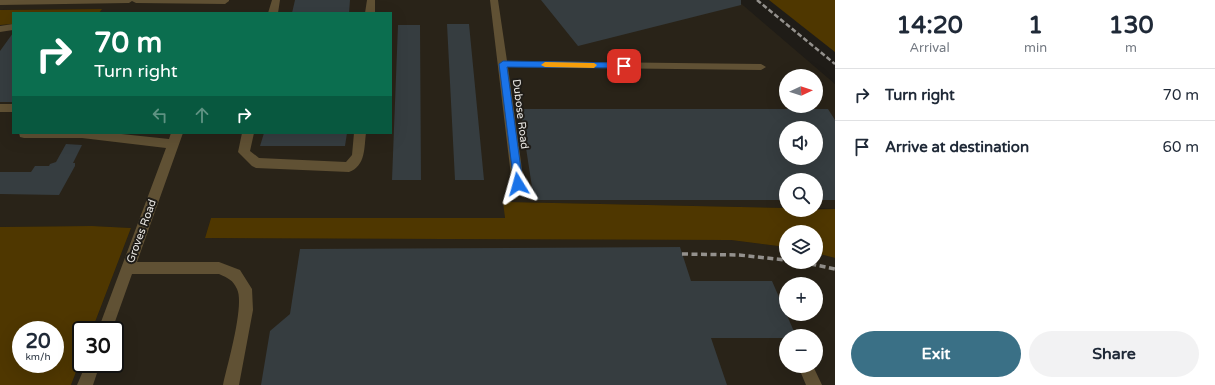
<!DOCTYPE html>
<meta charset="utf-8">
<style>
:root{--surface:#fff;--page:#f2f2f3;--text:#1f2937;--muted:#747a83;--line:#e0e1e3;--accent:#3a7086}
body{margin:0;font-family:"Varela Round",sans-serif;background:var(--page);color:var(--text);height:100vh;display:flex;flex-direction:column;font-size:15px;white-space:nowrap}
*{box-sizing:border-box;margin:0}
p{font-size:13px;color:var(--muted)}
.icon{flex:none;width:22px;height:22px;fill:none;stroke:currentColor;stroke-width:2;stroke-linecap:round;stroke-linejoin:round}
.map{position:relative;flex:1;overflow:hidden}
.sheet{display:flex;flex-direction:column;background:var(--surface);width:380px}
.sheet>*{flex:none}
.banner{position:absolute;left:12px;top:12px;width:380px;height:122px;border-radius:0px;box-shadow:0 4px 16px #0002;background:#0b6e4f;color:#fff;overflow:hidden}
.needle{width:26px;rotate:86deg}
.buttons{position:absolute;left:779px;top:69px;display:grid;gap:8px}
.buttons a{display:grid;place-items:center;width:44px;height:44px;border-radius:50%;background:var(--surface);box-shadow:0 4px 16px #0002;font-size:20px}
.speed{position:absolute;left:12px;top:321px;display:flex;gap:8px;font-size:20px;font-weight:700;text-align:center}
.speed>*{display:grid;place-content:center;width:52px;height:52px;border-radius:50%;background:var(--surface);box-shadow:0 4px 16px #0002;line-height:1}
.speed small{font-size:10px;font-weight:400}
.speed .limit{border:2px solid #111;border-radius:6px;background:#fff;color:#111}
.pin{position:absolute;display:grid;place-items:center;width:34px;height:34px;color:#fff;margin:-17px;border-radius:8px;box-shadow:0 2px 6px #0006}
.me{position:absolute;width:44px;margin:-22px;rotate:352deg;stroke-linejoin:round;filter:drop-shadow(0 0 3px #0008)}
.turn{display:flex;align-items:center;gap:14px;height:84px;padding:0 16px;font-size:18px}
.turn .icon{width:52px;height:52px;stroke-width:2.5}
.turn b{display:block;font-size:28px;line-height:34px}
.lanes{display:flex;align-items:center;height:38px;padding:0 16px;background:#0003;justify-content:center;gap:20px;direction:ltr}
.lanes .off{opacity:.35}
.eta{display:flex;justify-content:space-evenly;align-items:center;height:68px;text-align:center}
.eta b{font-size:24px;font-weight:700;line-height:28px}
.button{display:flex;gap:8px;margin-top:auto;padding:8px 16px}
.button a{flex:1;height:46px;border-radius:24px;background:var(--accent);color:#fff;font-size:16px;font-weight:700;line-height:46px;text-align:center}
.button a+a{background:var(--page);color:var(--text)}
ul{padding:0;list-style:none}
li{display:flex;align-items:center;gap:12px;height:52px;padding:0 16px;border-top:1px solid var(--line)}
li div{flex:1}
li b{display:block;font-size:15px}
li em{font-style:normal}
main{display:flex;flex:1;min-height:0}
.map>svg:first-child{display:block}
.built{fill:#292318;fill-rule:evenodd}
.green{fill:#4f3700;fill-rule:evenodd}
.building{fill:#363d40;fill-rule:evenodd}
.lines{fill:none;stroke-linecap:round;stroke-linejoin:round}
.minor{fill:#605134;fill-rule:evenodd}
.rail-far1{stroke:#94918d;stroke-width:2.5;stroke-dasharray:5 2.5;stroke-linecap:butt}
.rail{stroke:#94918d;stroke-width:3.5;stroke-dasharray:6 3.5;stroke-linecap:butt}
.route{fill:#1a73e8;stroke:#114b97}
.slow{fill:#f59e0b}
.labels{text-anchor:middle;stroke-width:4;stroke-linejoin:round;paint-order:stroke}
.street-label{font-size:11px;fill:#e9e7e3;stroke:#1f1c17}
</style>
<main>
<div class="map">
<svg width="835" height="385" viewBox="0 0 835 385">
<rect width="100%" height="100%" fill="#1f1c17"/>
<path class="built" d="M0 0H737L835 84V209L816 208V180H786V208L504 202 505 218H211L205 238 731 240 786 247V262H816V253L835 258V385H71L81 359V364H115V330H92L131 228 92 226 0 227V25L13 24V133H391V13H99L101 9 0 10ZM786 76H816V106H786ZM786 128H816V158H786ZM786 284H816V314H786ZM786 336H816V366H786Z"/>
<path class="green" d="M769 0H835V52Z
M102 9 99 13H13V24L0 25V10Z
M503 202 786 208V210L835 209V258L816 253V232H786V247L731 240 205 238 211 218H505Z
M92 226 131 228 92 330H81V359L71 385H0V227ZM21 330H55V364H21Z"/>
<path class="building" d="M295 0H350L349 13H292Z
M541 0H741V5L578 46Z
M447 24H469L484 180H455Z
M398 25H420L421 180H392Z
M13 33V102H0V51Z
M520 109H828L835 120V200H816V180H786V200H534ZM786 128H816V158H786Z
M264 133H347L345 146H260Z
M66 144 82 145 73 163H75V166L59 195 0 194V172H31L35 166H49L50 164 56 162Z
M680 247 691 281H772L796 336H786V338H711L727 385H261L270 331 290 314 300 249Z"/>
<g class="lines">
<path class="minor" d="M0 0H229V1L225 4 136 3 132 1 129 3 0 5Z
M272 0H280L278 13H268Z
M367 0H375V13H365Z
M490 0H498L507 61 761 64 766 67 761 70 508 67 524 184 522 188 518 189 514 188 512 184Z
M13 24V30L0 32V26Z
M0 104H13V112H0Z
M19 133H112L169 139 171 133H183L137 262H219L240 270 252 289 253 310 239 385H223C227 366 245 305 237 289 233 280 228 278 219 274H132L112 330H98L166 148 82 138H24L20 137Z
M242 133H254L250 151 259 158 346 162 352 155 354 133H366C364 147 366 166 349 172L256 168 252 166 238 152Z
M86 364H100L93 385H77Z
M798 366H813L822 385H806Z"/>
<path class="rail-far1" d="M757 0 835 64"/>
<path class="rail" d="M682 254 739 255 786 260
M801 262 835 269"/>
</g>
<path class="route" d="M503 61 624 63 628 66 624 68 507 67 523 184 518 188 514 184 499 64Z"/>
<path class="slow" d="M545 62 594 63 597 65 594 68 545 67 541 65Z"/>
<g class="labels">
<g class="street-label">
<text transform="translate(521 114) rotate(83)" y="4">Dubose Road</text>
<text transform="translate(141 231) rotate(-70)" y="4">Groves Road</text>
</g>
</g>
</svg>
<div class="buttons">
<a><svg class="needle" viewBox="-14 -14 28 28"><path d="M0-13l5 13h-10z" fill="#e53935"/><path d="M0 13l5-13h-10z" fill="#747a83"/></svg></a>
<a><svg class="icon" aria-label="sound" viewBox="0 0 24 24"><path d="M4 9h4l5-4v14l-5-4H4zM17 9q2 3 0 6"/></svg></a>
<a><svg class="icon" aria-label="search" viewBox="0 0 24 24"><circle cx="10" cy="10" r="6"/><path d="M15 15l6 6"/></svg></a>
<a><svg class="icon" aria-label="layers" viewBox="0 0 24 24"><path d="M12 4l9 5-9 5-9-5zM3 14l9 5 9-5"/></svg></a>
<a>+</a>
<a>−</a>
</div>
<div class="speed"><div>20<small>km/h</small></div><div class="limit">30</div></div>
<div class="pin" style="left:624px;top:66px;background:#d93025"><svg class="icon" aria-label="arrive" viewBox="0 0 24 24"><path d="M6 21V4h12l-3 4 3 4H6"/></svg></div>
<svg class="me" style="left:518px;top:184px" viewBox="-20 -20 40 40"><path d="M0-17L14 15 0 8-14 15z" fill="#1a73e8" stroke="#fff" stroke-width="4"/></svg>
<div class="banner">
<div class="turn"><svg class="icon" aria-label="right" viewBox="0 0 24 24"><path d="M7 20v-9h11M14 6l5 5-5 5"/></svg><div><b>70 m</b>Turn right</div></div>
<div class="lanes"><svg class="icon off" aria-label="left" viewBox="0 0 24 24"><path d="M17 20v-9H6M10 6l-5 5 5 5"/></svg><svg class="icon off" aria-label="ahead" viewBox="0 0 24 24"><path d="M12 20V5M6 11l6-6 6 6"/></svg><svg class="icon" aria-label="right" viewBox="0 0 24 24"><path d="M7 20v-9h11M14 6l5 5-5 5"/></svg></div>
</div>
</div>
<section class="sheet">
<div class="eta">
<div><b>14:20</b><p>Arrival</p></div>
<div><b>1</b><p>min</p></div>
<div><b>130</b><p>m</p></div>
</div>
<ul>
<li><svg class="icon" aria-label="right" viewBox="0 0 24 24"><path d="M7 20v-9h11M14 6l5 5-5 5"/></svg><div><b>Turn right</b></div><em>70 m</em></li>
<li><svg class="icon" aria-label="arrive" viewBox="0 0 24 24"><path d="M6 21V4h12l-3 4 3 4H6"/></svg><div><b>Arrive at destination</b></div><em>60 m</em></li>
</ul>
<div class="button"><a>Exit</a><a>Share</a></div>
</section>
</main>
